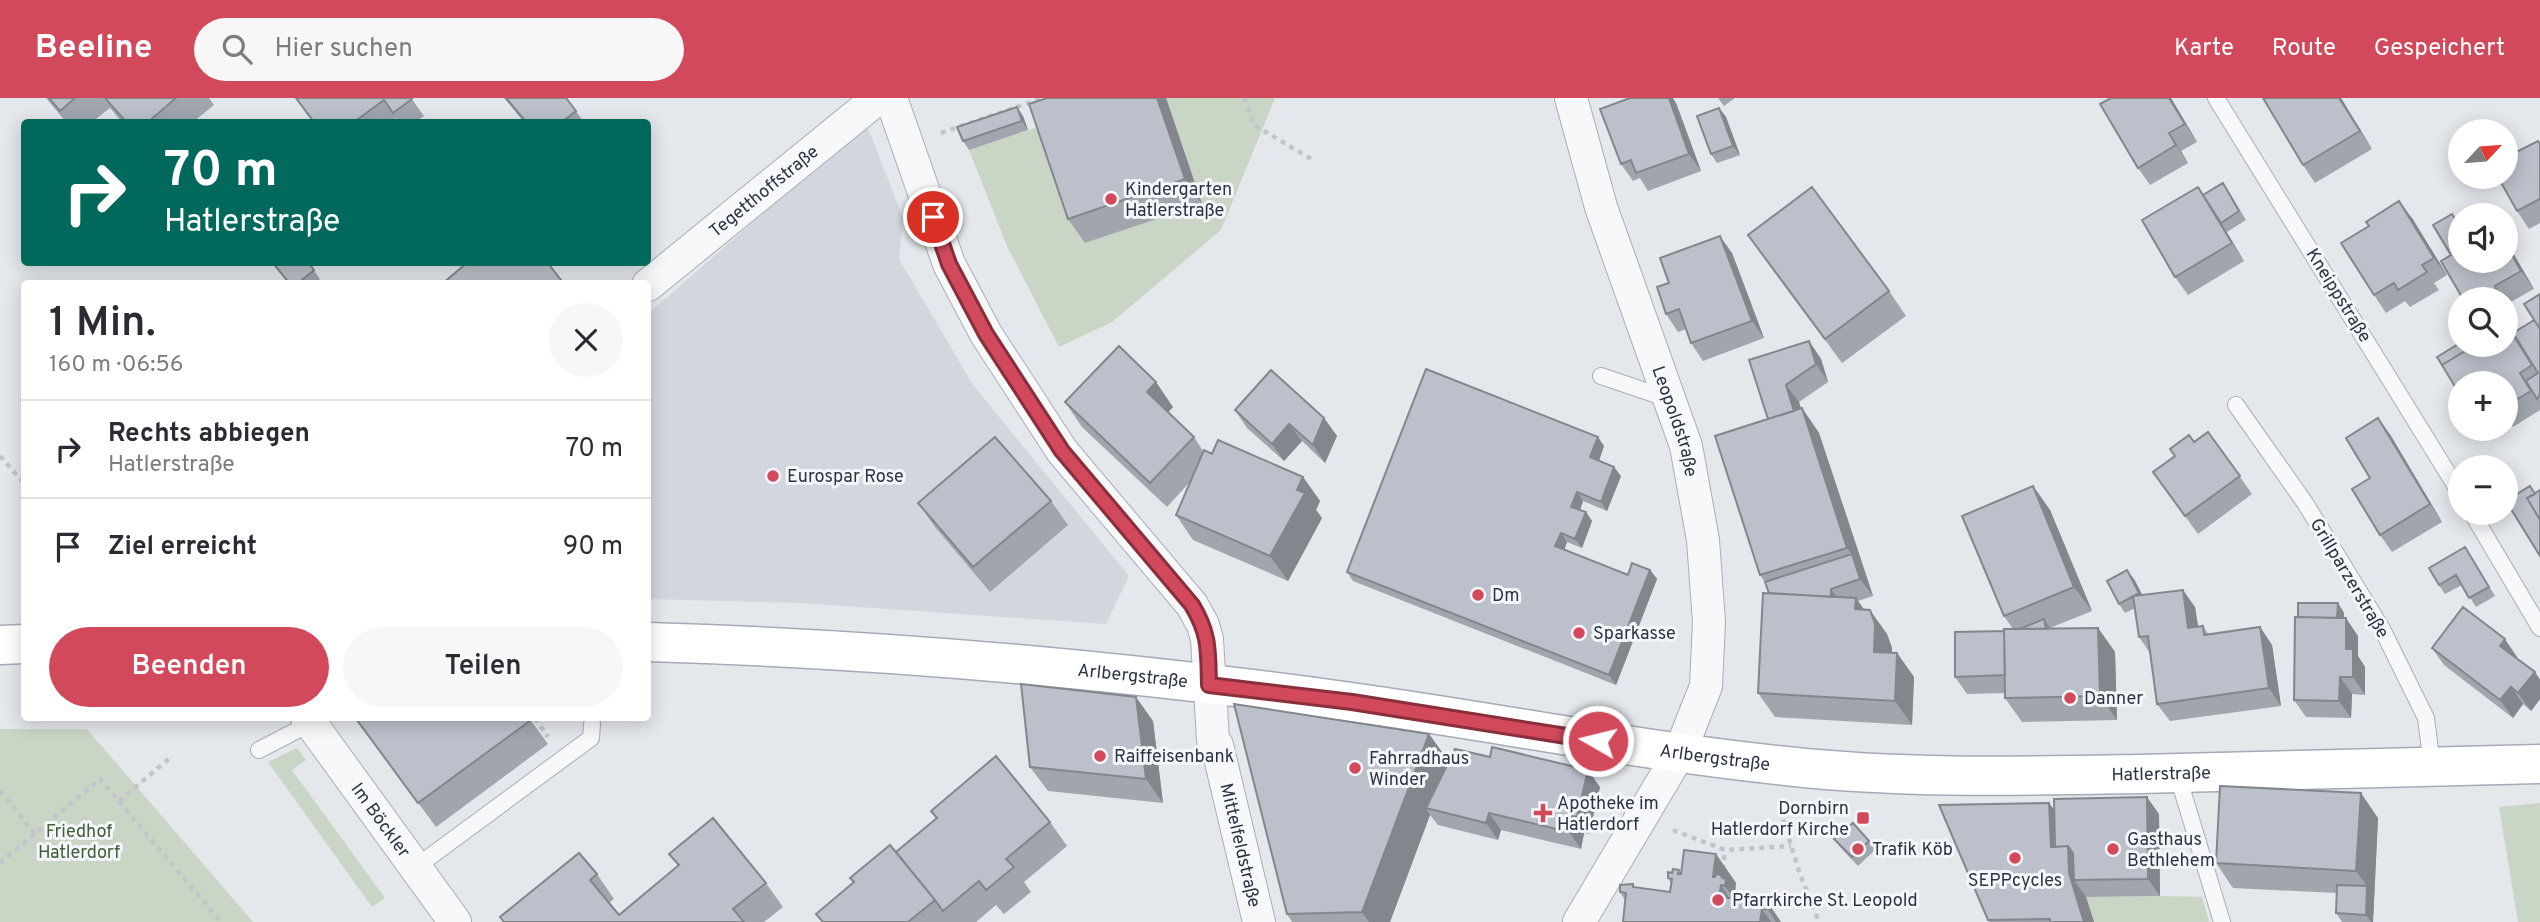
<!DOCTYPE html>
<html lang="de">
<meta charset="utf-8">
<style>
:root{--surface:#fff;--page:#f7f7f7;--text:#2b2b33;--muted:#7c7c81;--line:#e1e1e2;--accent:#d1495b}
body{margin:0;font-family:Overpass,sans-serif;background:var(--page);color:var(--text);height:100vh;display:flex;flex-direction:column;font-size:26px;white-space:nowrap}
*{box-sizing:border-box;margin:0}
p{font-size:23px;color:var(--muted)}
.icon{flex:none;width:38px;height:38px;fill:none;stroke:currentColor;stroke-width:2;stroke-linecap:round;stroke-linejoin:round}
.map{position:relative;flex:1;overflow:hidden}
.panel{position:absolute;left:21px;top:182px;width:630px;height:441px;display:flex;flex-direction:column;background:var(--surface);border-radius:7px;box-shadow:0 4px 18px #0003}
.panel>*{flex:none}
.hud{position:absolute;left:21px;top:21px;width:630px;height:147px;border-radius:7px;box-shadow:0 4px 18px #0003;background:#00695c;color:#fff;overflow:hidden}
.needle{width:46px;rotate:64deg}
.tools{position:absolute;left:2448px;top:21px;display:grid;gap:14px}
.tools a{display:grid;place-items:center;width:70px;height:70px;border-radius:50%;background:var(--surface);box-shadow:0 4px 18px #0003;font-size:35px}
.pin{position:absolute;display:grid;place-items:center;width:60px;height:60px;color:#fff;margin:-30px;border:4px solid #fff;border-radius:50%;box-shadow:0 2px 7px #0007}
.me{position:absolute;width:77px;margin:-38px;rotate:278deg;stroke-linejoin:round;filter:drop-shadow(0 0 5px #0008)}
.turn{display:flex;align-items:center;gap:24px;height:147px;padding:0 28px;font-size:32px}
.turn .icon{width:91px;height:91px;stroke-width:2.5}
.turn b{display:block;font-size:49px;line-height:60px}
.round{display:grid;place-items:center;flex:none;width:74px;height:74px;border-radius:37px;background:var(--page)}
.headline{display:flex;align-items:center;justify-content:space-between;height:119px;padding:0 28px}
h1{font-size:42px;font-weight:600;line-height:52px}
.primary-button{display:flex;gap:14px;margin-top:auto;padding:14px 28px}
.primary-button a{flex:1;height:80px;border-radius:42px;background:var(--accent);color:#fff;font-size:28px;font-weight:600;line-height:80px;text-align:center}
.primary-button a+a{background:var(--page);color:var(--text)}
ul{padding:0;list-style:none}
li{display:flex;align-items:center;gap:21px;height:98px;padding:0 28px;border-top:2px solid var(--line)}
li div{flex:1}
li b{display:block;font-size:26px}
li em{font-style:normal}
header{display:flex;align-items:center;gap:42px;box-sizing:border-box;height:98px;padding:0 35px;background:var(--accent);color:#fff}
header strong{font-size:33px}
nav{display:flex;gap:38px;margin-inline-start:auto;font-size:24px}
.search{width:490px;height:63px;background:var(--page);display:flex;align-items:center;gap:18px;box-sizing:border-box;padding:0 24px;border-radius:38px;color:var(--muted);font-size:26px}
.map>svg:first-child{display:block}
.built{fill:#d2d6de}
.green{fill:#c9d6c5}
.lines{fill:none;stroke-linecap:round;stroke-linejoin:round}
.service-casing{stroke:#a9aeb7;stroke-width:18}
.minor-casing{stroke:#a9aeb7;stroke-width:34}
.primary-casing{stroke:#a3abb8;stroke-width:41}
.path{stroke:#c2c5cb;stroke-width:4.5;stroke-dasharray:5 5;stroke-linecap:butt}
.service{stroke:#f7f8fa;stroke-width:16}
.minor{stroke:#f7f8fa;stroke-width:32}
.primary{stroke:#fff;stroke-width:38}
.wall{fill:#a1a5ae}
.shaded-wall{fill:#83868d}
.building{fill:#bbc0ca;stroke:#83868d;stroke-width:2}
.route-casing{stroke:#882f3b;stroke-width:18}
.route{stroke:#d1495b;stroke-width:12}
.poi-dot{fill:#d1495b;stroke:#f4f6f9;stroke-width:2.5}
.labels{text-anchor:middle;stroke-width:6;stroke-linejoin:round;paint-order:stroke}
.poi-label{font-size:18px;fill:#2b3445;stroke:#f4f6f9;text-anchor:start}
.street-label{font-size:18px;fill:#2b3445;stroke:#f4f6f9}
.park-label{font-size:18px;fill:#3f6138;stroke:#f4f6f9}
</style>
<header>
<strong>Beeline</strong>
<div class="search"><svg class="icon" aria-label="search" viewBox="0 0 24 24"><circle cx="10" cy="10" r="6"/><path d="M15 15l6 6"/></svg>Hier suchen</div>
<nav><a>Karte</a><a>Route</a><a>Gespeichert</a></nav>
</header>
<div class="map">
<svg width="2540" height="824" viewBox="0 0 2540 824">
<rect width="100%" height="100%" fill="#e4e7ec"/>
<path class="built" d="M866 25 903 120 899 161 973 287 1129 478 1106 526 801 505 648 501V216Z"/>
<path class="green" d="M1166 0H1275L1221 132 1112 224 1059 249 1007 148 969 52 1044 27 1085 145 1202 106Z
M0 631H87L253 824H0Z
M297 650 306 662 292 672 385 800 372 809 268 664Z
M2540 705V824H2518L2499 709Z
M2160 798 2202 799 2209 824H2094L2086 799Z"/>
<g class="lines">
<defs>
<path id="service" d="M2216 0 2460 395
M1601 278 1669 301
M2236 307 2305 405 2382 531 2426 620 2432 668
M2472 415 2540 530
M259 652 311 625
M2177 675 2222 824
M416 769 591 640 592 626"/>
<g id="minor">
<path id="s1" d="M891 0 949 166 986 236 1062 353 1192 507 1203 527 1207 541 1213 642 1217 647 1259 824"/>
<path id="s2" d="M1571 0 1601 109 1686 348 1703 442 1709 524 1706 588 1680 654 1579 824"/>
<path id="s3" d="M648 187 878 0"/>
<path id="s4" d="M307 620 455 824"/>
</g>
<g id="primary">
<path id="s5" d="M648 544C881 551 1120 572 1351 604 1496 624 1640 653 1786 668 1903 681 2021 678 2139 676 2273 673 2406 669 2540 666"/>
<path d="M0 547 24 546"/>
</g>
</defs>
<use href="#service" class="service-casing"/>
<use href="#minor" class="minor-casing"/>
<use href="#primary" class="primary-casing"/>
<path class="path" d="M1244 0 1254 27 1313 62
M941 35 1043 0
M0 358 24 385
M535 620 548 639
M0 693 35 736
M119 703 171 659
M1780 712 1800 776 1819 824
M1673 732 1725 752 1791 748
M0 765 100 681 221 824
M1723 772 1725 752"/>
<use href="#service" class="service"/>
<use href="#minor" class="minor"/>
<use href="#primary" class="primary"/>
</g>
<path class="wall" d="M46 0H209L214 7 193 24H122L110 10 92 24H66Z
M295 0H411L424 18 415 24H399L396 20 390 24H313Z
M504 0H566L584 24H524Z
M1166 0 1202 106 1085 145 1068 121Z
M1718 0H1735L1724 8Z
M2111 0H2171L2197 44 2181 53 2188 65 2150 87 2138 70Z
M2263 0H2341L2372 51 2315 85 2303 67Z
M1676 5 1701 73 1648 93 1640 80 1633 83 1621 66Z
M1719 10 1726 19 1740 57 1717 65 1711 56Z
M1023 18 1028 32 969 52 963 43Z
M2540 45V125L2529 131 2517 113Z
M2229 94 2246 122 2227 134 2224 130 2244 163 2188 197 2175 179 2203 97Z
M2452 116 2458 124 2506 143 2534 191 2507 206 2509 210 2506 212V201H2463L2451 157Z
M2412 120 2447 177 2434 185 2439 192 2410 209 2405 203 2386 215 2374 197Z
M1748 137 1889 193 1906 218 1842 265Z
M1732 155 1764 240 1703 263 1691 245 1686 231 1678 234 1666 216 1669 185Z
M272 164H308L320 181 315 186H289Z
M2540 196V312L2513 329 2509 323 2506 325 2507 227 2513 235 2534 222Z
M1809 243 1821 261 1828 284 1799 304 1801 311 1802 310 1819 335 1873 498 1858 503 1863 511 1887 536 1892 550V555H1897L1914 579 1912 627 1775 619 1758 595 1769 495 1765 484 1760 477 1768 321Z
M1065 304 1173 309 1168 314 1194 339 1203 353 1303 379 1320 403 1316 412 1322 420 1288 483 1193 442 1176 417 1189 385 1167 409 1082 329Z
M1235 312 1324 320 1337 338 1325 365 1302 343 1284 363 1247 330Z
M2378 320 2391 338 2442 424 2392 454 2380 437 2370 380Z
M2483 331H2497L2487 337Z
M2208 334 2252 396 2198 436 2153 374 2175 358 2170 351 2194 344Z
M1604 348 1599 363 1621 378 1607 413 1583 403 1580 412 1586 414 1592 423 1582 450 1567 444 1564 452 1628 477 1650 472 1657 481 1616 587 1353 483 1347 474Z
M2033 388 2050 412 2092 513 2050 530H2098L2115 554 2117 622 2022 624 2005 600V595L1967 596 1955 579 2004 533 2013 531 2004 518Z
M1051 403 1068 427 990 494 935 429 918 405Z
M2465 449 2495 498 2476 509 2462 487 2445 496 2439 487Z
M2134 481 2142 497 2195 509 2198 529 2203 528 2209 537 2260 529 2272 547 2281 608 2170 623 2157 606 2150 555 2139 539 2135 510 2125 515 2119 506Z
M2338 505 2344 515V520L2358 538V558L2365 569V597L2352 596 2351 620 2306 619 2294 602 2298 519Z
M2432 550 2517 559 2516 560 2535 574 2540 582V601L2531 613 2523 606 2513 620 2444 567Z
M529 620 548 646 436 729 357 622Z
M1153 623 1163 705 1048 693 1030 669Z
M1429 636 1449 664 1600 689 1589 736 1584 735 1581 751 1501 732 1498 742 1438 727 1430 717 1390 824H1292L1287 816Z
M2049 705 2055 713 2159 716 2160 798 2086 799 2094 824H1990L1988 822Z
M931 713 1050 724 1067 748 1024 784 1031 794 1004 816 996 807 976 824H822L816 816 896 754 936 720Z
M2378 720 2373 824H2342L2336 815 2337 795 2233 790 2216 765Z
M1834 741 1869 743 1875 752 1858 768 1841 750Z
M669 756 766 785 783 809 764 824H503L597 776 614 801 609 805 619 817 678 768Z
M1716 756 1736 785 1735 794 1740 802 1768 805 1781 824H1623L1625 802 1620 794 1633 786 1636 790 1670 794 1671 785 1668 780 1672 775 1681 774Z"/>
<path class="shaded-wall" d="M1157 0H1166L1202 106 1185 81Z
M1669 0H1673L1676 5 1701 73 1689 56Z
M2169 0H2171L2197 44 2185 26Z
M2339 0H2341L2372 51 2360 33Z
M1017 9 1023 18 1028 32 1022 23Z
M1719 10 1726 19 1740 57 1733 48Z
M2169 35 2181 53 2188 65 2176 47Z
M2198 89 2210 106 2244 163 2232 145Z
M2399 103 2412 120 2447 177 2434 160Z
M1720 138 1732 155 1764 240 1752 223Z
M2506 143 2534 191 2521 173 2506 146Z
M1809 243 1821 261 1828 284 1816 266Z
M1156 284 1173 309 1164 319 1147 294Z
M1786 287 1799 304 1809 338 1797 320Z
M1802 310 1819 335 1873 498 1860 481 1852 456 1847 450Z
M1324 320 1337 338 1325 365 1313 347Z
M2378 320 2391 338 2442 424 2430 406Z
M1289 326 1302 343 1284 363 1272 346Z
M1598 339 1604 348 1597 368 1590 359Z
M1614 369 1621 378 1607 413 1601 404Z
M1303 379 1320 403 1316 412 1322 420 1288 483 1270 458Z
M2033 388 2050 412 2092 513 2074 489Z
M1577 394 1583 403 1578 418 1571 409Z
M1586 414 1592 423 1582 450 1575 441Z
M1561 435 1567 444 1562 458 1555 448Z
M1650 472 1657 481 1616 587 1609 577Z
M2127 472 2134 481 2146 504 2139 495Z
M1831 491 1843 508 1830 506Z
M2183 492 2195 509 2201 547 2188 530Z
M1856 500 1873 524 1855 511Z
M2338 505 2344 515 2343 537 2337 528Z
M1870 512 1887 536 1892 550 1891 578 1874 554Z
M2346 520 2358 538V558L2365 569V597L2353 579 2346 551Z
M2044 521 2050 530 2048 546Z
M2260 529 2272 547 2281 608 2269 590Z
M2098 530 2115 554 2117 622 2100 598Z
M2505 541 2517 559 2512 565 2500 548Z
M1897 555 1914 579 1912 627 1895 603Z
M2535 574 2540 582V601L2531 613 2518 595Z
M2340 579 2352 596 2351 620 2339 603Z
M2511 589 2523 606 2513 620 2500 602Z
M1136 599 1153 623 1163 705 1146 681Z
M1429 636 1450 665 1426 710 1430 717 1390 824H1369L1362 814Z
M1588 672 1600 689 1589 736 1577 719Z
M2361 695 2378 720 2373 824H2371L2366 817 2367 788 2356 773Z
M2147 699 2159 716 2160 798 2148 781Z
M2049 705 2067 730V755L2051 749Z
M1489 715 1501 732 1498 742 1486 725Z
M1572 718 1584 735 1581 751 1569 734Z
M2068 748 2085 773 2074 782 2086 799 2094 824H2084L2069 775Z
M1716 756 1736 785 1735 794 1746 810 1745 817 1725 788 1721 787 1741 817 1719 799 1713 779Z
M1763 800 1767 806 1768 805 1781 824H1776L1763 804Z
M1762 811 1771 824H1760Z"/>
<path class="building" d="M49 0H75L60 13Z
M105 0H176L148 24H126Z
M296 0H411L412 1 393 15 384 2 354 24H314Z
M506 0H566L576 13 562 24H526Z
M1047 0H1157L1185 81 1068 121 1029 6Z
M1630 0H1669L1689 56 1636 75 1631 62 1621 66 1600 11Z
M2111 0H2169L2185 26 2169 35 2176 47 2138 70 2100 6Z
M2263 0H2339L2360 33 2303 67Z
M1017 9 1022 23 963 43 957 29Z
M1719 10 1733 48 1711 56 1697 18Z
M2538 43 2540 46V101L2517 113 2498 79H2506V59Z
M2223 85 2239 113 2221 125 2203 97Z
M1812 89 1889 193 1825 241 1748 137Z
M2198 89 2232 145 2175 179 2142 122Z
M2399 103 2434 160 2422 167 2427 174 2398 192 2394 185 2374 197 2341 145 2369 128 2366 124Z
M2485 108 2490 117H2469Z
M2452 116 2460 130V163H2506V146L2521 173 2495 188 2497 193 2483 201H2463L2441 163 2451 157 2433 127Z
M1720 138 1752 223 1691 245 1679 211 1666 216 1657 189 1669 185 1660 160Z
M272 164H308L314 172 297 186H290Z
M468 164H547L564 186H442Z
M2540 196V231L2524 206Z
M2534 222 2540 231V296L2537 301 2526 283 2538 275 2513 235Z
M2506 227H2507L2532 267 2520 275 2531 293 2506 308V285H2460V297L2442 267 2475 247H2506Z
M1809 243 1816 266 1786 287 1794 313 1768 321 1749 262Z
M2460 245V247H2475L2442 267 2437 259Z
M1119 248 1156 284 1147 294 1194 339 1150 385 1065 304Z
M1426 271 1598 339 1590 359 1614 369 1601 404 1577 394 1571 409 1586 414 1575 441 1561 435 1555 448 1628 477 1632 465 1650 472 1609 577 1347 474Z
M1271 272 1324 320 1313 347 1289 326 1272 346 1235 312Z
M1802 310 1847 450 1760 477 1715 338Z
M2378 320 2430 406 2380 437 2352 391 2370 380 2346 340Z
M2208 334 2240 378 2185 418 2153 374 2175 358 2170 351 2189 337 2194 344Z
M995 339 1051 403 973 469 918 405Z
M1218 342 1303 379 1297 392 1305 395 1270 458 1176 417 1204 352 1212 356Z
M2033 388 2074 489 2004 518 1962 418Z
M2530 388 2535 396 2527 400 2540 422V458L2506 403Z
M2540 392V422L2527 400Z
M2465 449 2489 489 2469 500 2456 477 2439 487 2429 470Z
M1852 456 1860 481 1831 491V499L1769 495 1765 484Z
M2127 472 2139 495 2119 506 2107 483Z
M2183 492 2188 530 2203 528 2204 537 2260 529 2269 590 2157 606 2148 538 2139 539 2133 498Z
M1763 495 1856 500 1855 511 1870 512 1875 526 1874 554 1897 555 1895 603 1758 595Z
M2298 505H2338L2337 520 2298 519Z
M2463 509 2505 541 2500 548 2535 574 2518 595 2511 589 2500 602 2432 550Z
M2295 519 2346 520V551H2353V579H2340L2339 603 2294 602Z
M2044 521 2046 531H2020Z
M2098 530 2100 598 2005 600 2004 531Z
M2004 533 2005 577 1955 579V534Z
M1021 586 1136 599 1146 681 1030 669Z
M1234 606 1429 636 1362 814 1287 816Z
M361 620H529L531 622 418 705 357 622Z
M1492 649 1588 672 1577 719 1572 718 1569 734 1489 715 1486 725 1426 710 1455 651 1490 659Z
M996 658 1050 724 1006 761 1014 769 986 792 979 783 943 813 935 802 896 754 937 720 931 713Z
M2220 688 2361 695 2356 773 2216 765Z
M2147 699 2148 781 2074 782 2073 755 2068 748 2055 749 2054 701Z
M2049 705 2051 749 2068 748 2069 775 2084 824H2050V821L1988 822 1939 707Z
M713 720 766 785 733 811 744 824H504L500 819 579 755 597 776 590 782 619 817 679 767 669 756Z
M1853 725 1869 743 1852 759 1834 741Z
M890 747 935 802 908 824H823L816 816 854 784 850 780Z
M1684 752 1716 756 1713 779H1715L1716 776 1721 777 1722 780 1726 781 1725 788 1721 787 1719 799 1756 803V799L1763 800V804L1768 805 1767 811H1762L1760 824H1623L1626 795 1620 794V787L1633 786V789L1670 794 1672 781 1668 780V774L1672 775 1673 771 1679 772 1678 776H1681Z
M2337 787 2367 788 2366 817 2336 815Z"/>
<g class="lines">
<defs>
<path id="route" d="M933 119 949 166 986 236 1062 353 1192 507C1210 537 1208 553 1209 587L1352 604 1598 643"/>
</defs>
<use href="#route" class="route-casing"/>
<use href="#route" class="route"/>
</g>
<g class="poi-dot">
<circle cx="1111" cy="101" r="7"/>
<circle cx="773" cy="378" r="7"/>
<circle cx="1478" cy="497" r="7"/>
<circle cx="1579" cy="535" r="7"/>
<circle cx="2070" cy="600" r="7"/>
<circle cx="1100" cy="658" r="7"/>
<circle cx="1355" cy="670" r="7"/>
<path d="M1539.5 704.5h7v7h7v7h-7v7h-7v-7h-7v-7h7z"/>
<rect x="1856" y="713" width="14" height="14" rx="3.5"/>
<circle cx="1858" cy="751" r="7"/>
<circle cx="2113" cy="751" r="7"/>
<circle cx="2015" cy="760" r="7"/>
<circle cx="1718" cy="802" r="7"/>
</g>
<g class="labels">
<g class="poi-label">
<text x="1125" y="97">Kindergarten<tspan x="1125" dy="21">Hatlerstraße</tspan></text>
<text x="787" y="384">Eurospar Rose</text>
<text x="1492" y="503">Dm</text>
<text x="1593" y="541">Sparkasse</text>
<text x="2084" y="606">Danner</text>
<text x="1114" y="664">Raiffeisenbank</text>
<text x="1369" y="666">Fahrradhaus<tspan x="1369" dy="21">Winder</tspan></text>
<text x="1557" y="711">Apotheke im<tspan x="1557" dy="21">Hatlerdorf</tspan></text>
<text x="1849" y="716" text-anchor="end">Dornbirn<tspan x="1849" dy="21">Hatlerdorf Kirche</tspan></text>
<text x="2127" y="747">Gasthaus<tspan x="2127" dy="21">Bethlehem</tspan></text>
<text x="1872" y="757">Trafik Köb</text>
<text x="2015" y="788" text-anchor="middle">SEPPcycles</text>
<text x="1732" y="808">Pfarrkirche St. Leopold</text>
</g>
<g class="street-label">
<text dy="6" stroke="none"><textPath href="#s3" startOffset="149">Tegetthoffstraße</textPath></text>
<text transform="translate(2339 197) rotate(58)" y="6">Kneippstraße</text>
<text dy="6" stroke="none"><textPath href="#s2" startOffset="340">Leopoldstraße</textPath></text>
<text transform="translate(2350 480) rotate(59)" y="6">Grillparzerstraße</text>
<text dy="6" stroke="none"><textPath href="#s5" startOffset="486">Arlbergstraße</textPath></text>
<text dy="6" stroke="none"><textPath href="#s5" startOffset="1074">Arlbergstraße</textPath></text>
<text dy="6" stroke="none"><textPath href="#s5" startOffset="1521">Hatlerstraße</textPath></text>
<text dy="6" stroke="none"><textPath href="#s4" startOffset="126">Im Böckler</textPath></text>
<text dy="6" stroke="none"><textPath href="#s1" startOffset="844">Mittelfeldstraße</textPath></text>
</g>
<g class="park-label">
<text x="79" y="739">Friedhof<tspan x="79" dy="21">Hatlerdorf</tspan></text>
</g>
</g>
</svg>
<div class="tools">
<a><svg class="needle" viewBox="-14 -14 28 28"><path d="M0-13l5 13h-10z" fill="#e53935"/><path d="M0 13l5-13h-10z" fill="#7c7c81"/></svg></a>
<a><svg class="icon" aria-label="sound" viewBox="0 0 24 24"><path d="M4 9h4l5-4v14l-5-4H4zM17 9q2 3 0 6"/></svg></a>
<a><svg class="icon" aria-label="search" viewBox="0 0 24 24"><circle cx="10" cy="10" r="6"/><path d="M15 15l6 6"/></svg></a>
<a>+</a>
<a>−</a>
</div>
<div class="pin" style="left:933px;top:119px;background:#d93025"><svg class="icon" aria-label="arrive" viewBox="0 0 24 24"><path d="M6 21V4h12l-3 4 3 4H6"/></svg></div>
<svg class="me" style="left:1598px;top:643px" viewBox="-20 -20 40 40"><circle r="17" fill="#d1495b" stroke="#fff" stroke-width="3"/><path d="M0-11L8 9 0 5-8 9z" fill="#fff"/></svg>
<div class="hud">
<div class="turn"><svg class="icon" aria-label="right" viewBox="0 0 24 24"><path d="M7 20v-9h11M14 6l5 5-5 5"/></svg><div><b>70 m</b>Hatlerstraße</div></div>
</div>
<section class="panel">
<div class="headline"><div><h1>1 Min.</h1><p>160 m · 06:56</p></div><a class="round"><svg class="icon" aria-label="close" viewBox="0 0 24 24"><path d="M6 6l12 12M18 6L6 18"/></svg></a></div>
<ul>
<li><svg class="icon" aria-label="right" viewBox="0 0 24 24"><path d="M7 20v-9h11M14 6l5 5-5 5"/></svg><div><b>Rechts abbiegen</b><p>Hatlerstraße</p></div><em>70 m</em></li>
<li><svg class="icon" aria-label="arrive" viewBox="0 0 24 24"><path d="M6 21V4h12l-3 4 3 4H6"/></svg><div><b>Ziel erreicht</b></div><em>90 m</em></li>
</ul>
<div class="primary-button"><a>Beenden</a><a>Teilen</a></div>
</section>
</div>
